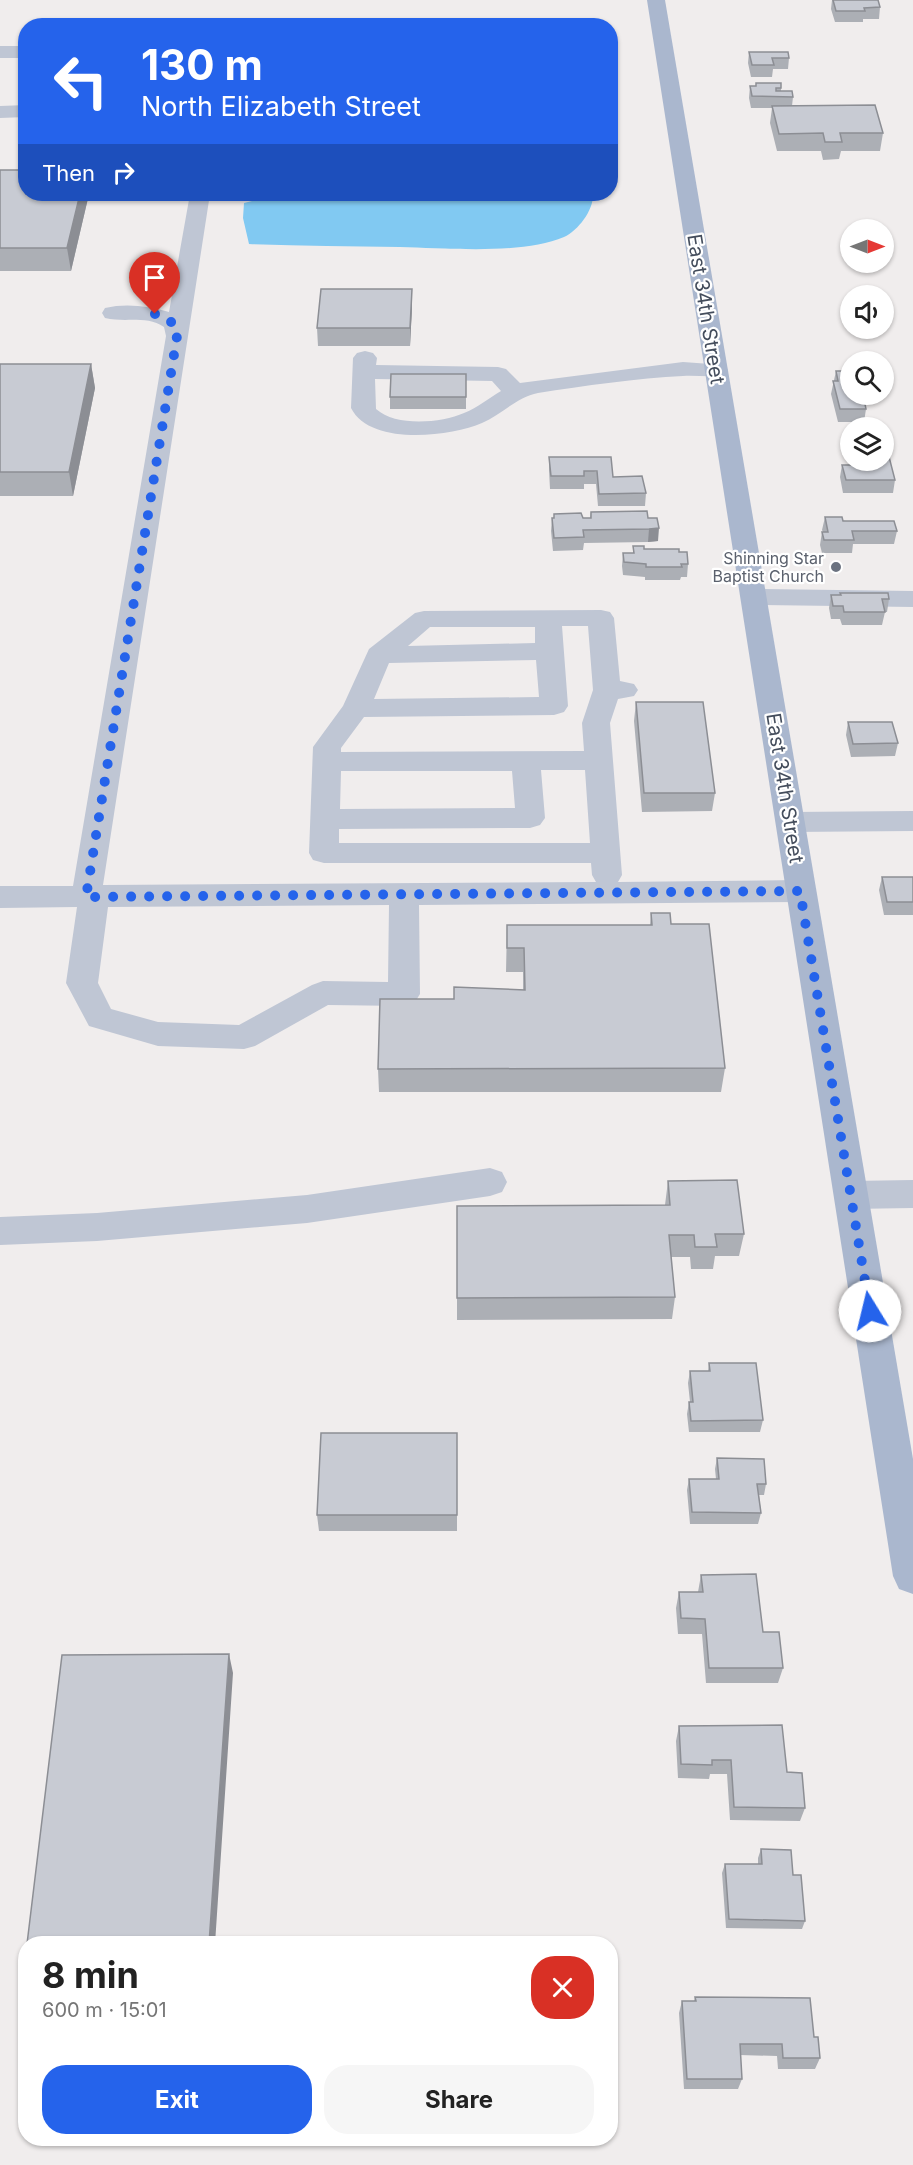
<!DOCTYPE html>
<meta charset="utf-8">
<style>
:root{--surface:#fff;--page:#f6f6f6;--text:#222;--muted:#767676;--accent:#2563eb}
body{margin:0;font-family:Inter,sans-serif;background:var(--page);color:var(--text);height:100vh;display:flex;flex-direction:column;font-size:22px;white-space:nowrap}
*{box-sizing:border-box;margin:0}
p{font-size:20px;color:var(--muted)}
.icon{flex:none;width:33px;height:33px;fill:none;stroke:currentColor;stroke-width:2;stroke-linecap:round;stroke-linejoin:round}
.map{position:relative;flex:1;overflow:hidden}
.panel{position:absolute;left:18px;top:1936px;width:600px;height:210px;display:flex;flex-direction:column;background:var(--surface);border-radius:24px;box-shadow:0 2px 4px #0004}
.panel>*{flex:none}
.top-card{position:absolute;left:18px;top:18px;width:600px;height:183px;border-radius:24px;box-shadow:0 2px 4px #0004;background:#2563eb;color:#fff;overflow:hidden}
.needle{width:39px;rotate:90deg}
.tools{position:absolute;left:840px;top:219px;display:grid;gap:12px}
.tools a{display:grid;place-items:center;width:54px;height:54px;border-radius:50%;background:var(--surface);box-shadow:0 2px 4px #0004;font-size:30px}
.pin{position:absolute;display:grid;place-items:center;width:51px;height:51px;color:#fff;margin:-62px -26px;border-radius:50% 50% 50% 0;rotate:-45deg;box-shadow:0 0 6px #0007}
.pin .icon{rotate:45deg}
.me{position:absolute;width:66px;margin:-33px;rotate:351deg;stroke-linejoin:round;filter:drop-shadow(0 0 4px #0008)}
.turn{display:flex;align-items:center;gap:21px;height:126px;padding:0 24px;font-size:27px}
.turn .icon{width:78px;height:78px;stroke-width:2.5}
.turn b{display:block;font-size:42px;line-height:51px}
.then{display:flex;align-items:center;height:57px;padding:0 24px;background:#0003;gap:12px;font-size:22px}
.round{display:grid;place-items:center;flex:none;width:63px;height:63px;border-radius:24px;background:var(--page)}
.summary{display:flex;align-items:center;justify-content:space-between;height:102px;padding:0 24px}
h1{font-size:36px;font-weight:700;line-height:45px}
.action{display:flex;gap:12px;margin-top:auto;padding:12px 24px}
.action a{flex:1;height:69px;border-radius:24px;background:var(--accent);color:#fff;font-size:24px;font-weight:700;line-height:69px;text-align:center}
.action a+a{background:var(--page);color:var(--text)}
.map>svg:first-child{display:block}
.water{fill:#81c9f2}
.lines{fill:none;stroke-linecap:round;stroke-linejoin:round}
.minor{fill:#bfc6d4;fill-rule:evenodd}
.major{fill:#aab7ce;fill-rule:evenodd}
.wall{fill:#acafb5}
.shaded-wall{fill:#8c8e94}
.building{fill:#c8cbd3;stroke:#8c8e94;stroke-width:1.5}
.route{stroke:#2563eb;stroke-width:10;stroke-dasharray:0 18}
.worship-dot{fill:#6b7280;stroke:#fff;stroke-width:2}
.labels{text-anchor:middle;stroke-width:4.5;stroke-linejoin:round;paint-order:stroke}
.far-worship-label{font-size:16px;fill:#5b616d;stroke:#fff;text-anchor:end}
.street-label{font-size:20px;fill:#444d5c;stroke:#fff}
</style>
<div class="map">
<svg width="913" height="2165" viewBox="0 0 913 2165">
<rect width="100%" height="100%" fill="#f0eded"/>
<path class="water" d="M281 194H593C594 209 579 230 564 237 522 255 446 248 400 247 349 246 299 246 249 244L243 218 244 203Z"/>
<g class="lines">
<path class="minor" d="M0 46H26V58H0Z
M26 105V117L0 118V106Z
M190 194H210L103 885 596 882 592 875 591 863H324L313 860 309 853 313 747 343 706 369 649 415 613 424 611 601 610 610 612 614 618 620 681 634 684 638 690 634 696 618 699 610 723 622 875 618 882 800 880 811 883 815 891 811 899 800 902 419 905 420 994 415 1002 404 1006 328 1005 255 1046 244 1049 158 1046 89 1026 66 983 77 907 0 908V886H73L166 336 164 327C146 315 125 323 105 318L102 313 105 308C126 303 148 306 169 312ZM562 626H588L593 690 582 723 584 751 341 752V748L364 717 554 715 564 712 568 706ZM430 627H535V643L408 646ZM536 660 539 697 374 699 389 663ZM541 770H585L590 843H339V829L530 828 540 825 545 818ZM341 771H512L515 808 340 809ZM389 905 388 982 323 981 312 985 239 1025 158 1022 111 1009 98 983 108 907Z
M365 351 373 353 377 358 376 365 498 367 506 369 520 383 683 362 724 365 728 370 724 375C711 378 697 375 683 376 638 378 583 386 538 393 517 397 501 415 482 423 449 437 370 446 351 408L353 358 357 353ZM375 379 492 381 501 391C489 398 477 408 464 413 441 423 396 427 376 409Z
M754 589 913 591V607L754 605 745 603 741 597 745 591Z
M913 811V831L791 832 781 829 776 822 781 815 791 812Z
M490 1168 502 1172 507 1182 502 1192 490 1196 307 1223 97 1241 0 1245V1217L97 1213 307 1195Z
M913 1180V1208L851 1209 839 1205 834 1195 839 1185 851 1181Z"/>
<path class="major" d="M647 0H665L913 1459V1594L899 1589 893 1576Z"/>
</g>
<path class="wall" d="M832 0H878L880 7 879 19H863V22H835L831 9Z
M749 52 789 58 788 69H773L772 77H751L748 63Z
M756 83 781 88V91L793 97 792 106 883 133 880 151H841L839 159 823 160 821 151H777L770 123 772 108H751L749 98 750 86H756Z
M0 170 89 194 71 271H0Z
M412 289V307L410 346H318L317 328Z
M0 364H91L95 388 73 496H0Z
M836 371 866 409 864 422H838L831 394Z
M466 374V409H390V397Z
M549 457 613 477 646 493 645 506H598L596 484H584V489H550L549 470Z
M853 460H884L895 480 893 493H843L840 477 842 465H854Z
M591 512 648 518 658 541 648 542 584 543 583 550 553 551 551 531 552 518H590Z
M825 517 897 531 894 544H853L852 553H822L820 545 822 532H823L822 530Z
M633 546 644 549 679 552 688 564 687 577H681L680 580H645V577L623 575 622 566 623 553H633Z
M840 593 889 599 887 612H885L882 625H842L840 619H831L829 608 831 595H840Z
M636 702 715 793 712 811 642 812 634 721Z
M848 722 898 743 895 756 851 757 846 735Z
M882 877H913V915H884L879 890Z
M651 913 671 924 725 1068 721 1092H379L378 1069 523 990V972H506L507 925H650Z
M668 1181 744 1234 739 1256H715L713 1269H691L690 1257H671L675 1297 672 1319 457 1320V1206L665 1205Z
M709 1363 763 1420 760 1432H689L687 1414 689 1402H690L688 1383 690 1371H708Z
M457 1433V1531H319L317 1515Z
M717 1458 766 1484 764 1495H759L761 1513 758 1524H690L687 1490 689 1479H716L715 1469Z
M701 1575 763 1632 783 1668 778 1683H706L702 1634H678L676 1608 679 1592H698Z
M679 1726 787 1772 805 1808 800 1821 730 1820 727 1774H710L709 1779 678 1778 676 1741Z
M761 1849 793 1875 805 1921 802 1929 726 1928 722 1873 725 1864H758V1858Z
M26 1952V2021L19 2009Z
M695 1997 814 2037 820 2058 815 2069H778L777 2056 740 2055 742 2079 738 2089H684L679 2013 682 2001H694Z"/>
<path class="shaded-wall" d="M80 194H89L71 271 67 248Z
M412 289V307L410 346V328Z
M91 364 95 388 73 496 69 472Z
M659 528 658 541 648 542 649 529Z
M229 1654 233 1673 215 1944H209Z"/>
<path class="building" d="M833 0H878L880 7 864 8 865 11H836Z
M749 52H788L789 58H772L774 65H752Z
M756 83H781V88H776V91H792L793 97 752 96 750 86H756Z
M875 105 883 133H840L842 142H825L823 133 779 134 772 106Z
M0 170H26V194H80L67 248H0Z
M321 289H412L410 328H317Z
M0 364H91L69 472H0Z
M836 371H850V394H863L866 409H840L833 381H838Z
M391 374H466V397H390Z
M884 445H886L895 480H846L842 465H859L858 460H884Z
M549 457H611L613 477 642 476 646 493 599 494 597 471H584V476H551Z
M647 511 648 518H657L659 528 649 529 583 530 584 537 554 538 552 518H554V514L581 513 583 518H591V512Z
M825 517H842L843 521H894L897 531H852L854 540H824L822 532H828Z
M633 546H644V549H679V552H687L688 564H681L682 567H646V564L624 562 623 553H634Z
M840 593H888L889 599H882L885 612H844L843 606H833L831 595H841Z
M636 702H703L715 793H644Z
M848 722H892L898 743 853 744Z
M882 877H913V902H887Z
M651 913H670L671 924H709L725 1068 378 1069 380 999H454V987L525 990 524 948H507V925H652Z
M737 1180 744 1234H715L717 1247H695L694 1235H669L675 1297 457 1298V1206L670 1205 668 1181Z
M709 1363H756L763 1420 691 1421 689 1402H693L690 1371H710Z
M321 1433H457V1515H317Z
M717 1458 764 1459 766 1484H757L761 1513 692 1512 689 1479H719Z
M756 1574 763 1632H779L783 1668H709L705 1619 681 1618 679 1592H703L701 1575Z
M229 1654 209 1944H27L62 1655Z
M782 1725 787 1772 802 1773 805 1808 734 1807 731 1760H712V1765L681 1764 679 1726Z
M761 1849 791 1850 793 1875H801L805 1921 729 1919 725 1864H762Z
M26 1952V2009H19Z
M695 1997 810 1998 814 2037H818L820 2058H783L782 2044H740L742 2079H687L682 2001H696Z"/>
<g class="lines">
<path class="route" d="M155 314 175 324 177 336 86 897 800 891 870 1311"/>
</g>
<circle class="worship-dot" cx="836" cy="567" r="6"/>
<g class="labels">
<g class="far-worship-label">
<text x="824" y="564">Shinning Star<tspan x="824" dy="18">Baptist Church</tspan></text>
</g>
<g class="street-label">
<text transform="translate(706 309) rotate(81)" y="7">East 34th Street</text>
<text transform="translate(785 788) rotate(81)" y="7">East 34th Street</text>
</g>
</g>
</svg>
<div class="tools">
<a><svg class="needle" viewBox="-14 -14 28 28"><path d="M0-13l5 13h-10z" fill="#e53935"/><path d="M0 13l5-13h-10z" fill="#767676"/></svg></a>
<a><svg class="icon" aria-label="sound" viewBox="0 0 24 24"><path d="M4 9h4l5-4v14l-5-4H4zM17 9q2 3 0 6"/></svg></a>
<a><svg class="icon" aria-label="search" viewBox="0 0 24 24"><circle cx="10" cy="10" r="6"/><path d="M15 15l6 6"/></svg></a>
<a><svg class="icon" aria-label="layers" viewBox="0 0 24 24"><path d="M12 4l9 5-9 5-9-5zM3 14l9 5 9-5"/></svg></a>
</div>
<div class="pin" style="left:155px;top:314px;background:#d93025"><svg class="icon" aria-label="arrive" viewBox="0 0 24 24"><path d="M6 21V4h12l-3 4 3 4H6"/></svg></div>
<svg class="me" style="left:870px;top:1311px" viewBox="-20 -20 40 40"><circle r="19" fill="#fff"/><path d="M0-13L10 11 0 6-10 11z" fill="#2563eb"/></svg>
<div class="top-card">
<div class="turn"><svg class="icon" aria-label="left" viewBox="0 0 24 24"><path d="M17 20v-9H6M10 6l-5 5 5 5"/></svg><div><b>130 m</b>North Elizabeth Street</div></div>
<div class="then">Then<svg class="icon" aria-label="right" viewBox="0 0 24 24"><path d="M7 20v-9h11M14 6l5 5-5 5"/></svg></div>
</div>
<section class="panel">
<div class="summary"><div><h1>8 min</h1><p>600 m · 15:01</p></div><a class="round" style="background:#d93025;color:#fff"><svg class="icon" aria-label="close" viewBox="0 0 24 24"><path d="M6 6l12 12M18 6L6 18"/></svg></a></div>
<div class="action"><a>Exit</a><a>Share</a></div>
</section>
</div>
